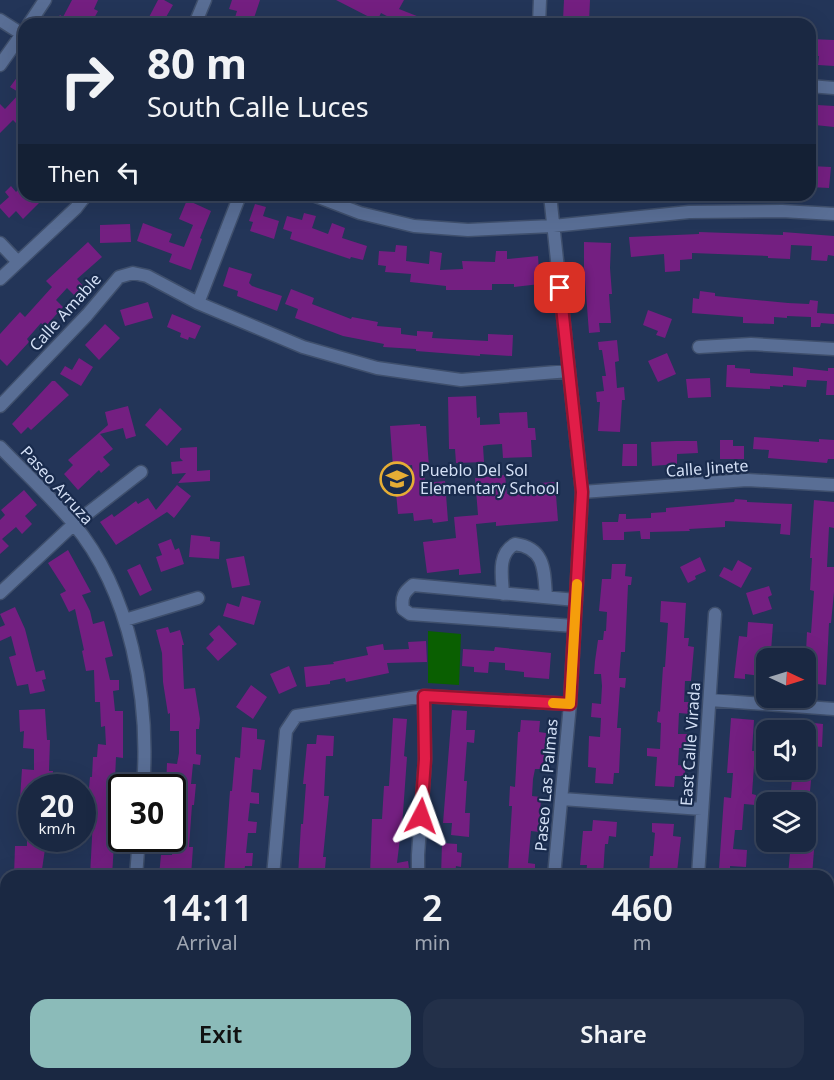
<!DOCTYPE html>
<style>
:root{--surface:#1a2842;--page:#233049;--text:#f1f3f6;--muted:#9fa6b2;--line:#38445b;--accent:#8bbbb9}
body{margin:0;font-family:"Noto Sans",sans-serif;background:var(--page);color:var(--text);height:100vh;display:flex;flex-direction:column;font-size:22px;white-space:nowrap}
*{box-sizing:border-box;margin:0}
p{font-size:20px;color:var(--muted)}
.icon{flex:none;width:33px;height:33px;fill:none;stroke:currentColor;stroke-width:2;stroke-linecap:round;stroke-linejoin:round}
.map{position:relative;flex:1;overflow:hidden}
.panel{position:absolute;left:0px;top:870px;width:834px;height:210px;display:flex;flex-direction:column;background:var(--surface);border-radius:18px 18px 0 0;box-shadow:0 6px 24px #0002,0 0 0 2px var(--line)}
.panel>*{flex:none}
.guide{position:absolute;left:18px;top:18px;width:798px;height:183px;border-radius:18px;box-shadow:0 6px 24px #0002,0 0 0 2px var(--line);background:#1a2842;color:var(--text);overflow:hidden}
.needle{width:39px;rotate:94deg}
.controls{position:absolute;left:756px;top:648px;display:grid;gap:12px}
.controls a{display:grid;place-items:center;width:60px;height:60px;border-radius:12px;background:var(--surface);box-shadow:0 6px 24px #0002,0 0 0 2px var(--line);font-size:30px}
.speed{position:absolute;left:18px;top:774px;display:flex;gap:12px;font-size:30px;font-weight:700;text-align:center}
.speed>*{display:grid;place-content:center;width:78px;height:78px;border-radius:50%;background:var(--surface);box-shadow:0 6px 24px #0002,0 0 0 2px var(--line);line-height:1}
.speed small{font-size:15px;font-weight:400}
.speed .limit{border:3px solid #111;border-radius:9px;background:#fff;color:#111}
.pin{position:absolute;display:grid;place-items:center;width:51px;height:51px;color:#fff;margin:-26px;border-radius:12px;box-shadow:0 3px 9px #0006}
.me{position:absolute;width:66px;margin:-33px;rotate:4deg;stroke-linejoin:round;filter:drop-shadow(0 0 4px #0008)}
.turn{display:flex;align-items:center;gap:21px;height:126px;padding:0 30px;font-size:27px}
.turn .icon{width:78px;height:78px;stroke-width:2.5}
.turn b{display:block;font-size:42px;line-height:51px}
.then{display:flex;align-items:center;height:57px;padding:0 30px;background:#0003;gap:12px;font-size:22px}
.eta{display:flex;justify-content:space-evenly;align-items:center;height:102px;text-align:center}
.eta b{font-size:36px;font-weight:600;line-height:42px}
.cta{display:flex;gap:12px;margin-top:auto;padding:12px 30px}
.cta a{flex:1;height:69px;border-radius:18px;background:var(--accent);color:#111;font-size:24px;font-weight:600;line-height:69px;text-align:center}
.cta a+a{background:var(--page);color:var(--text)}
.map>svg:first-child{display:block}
.green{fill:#0a5f01}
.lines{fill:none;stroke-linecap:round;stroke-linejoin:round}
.stream{stroke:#15959d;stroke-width:3}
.building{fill:#741f81}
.minor-casing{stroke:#3f4f6c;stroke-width:15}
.minor{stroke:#596e95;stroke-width:12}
.route-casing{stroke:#92132f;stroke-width:15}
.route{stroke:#e11d48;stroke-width:10}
.slow{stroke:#f59e0b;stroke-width:10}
.labels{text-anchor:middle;stroke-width:4.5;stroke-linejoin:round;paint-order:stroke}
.street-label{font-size:16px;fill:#d3dff5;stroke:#192b4d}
.poi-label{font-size:16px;fill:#d3dff5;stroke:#192b4d;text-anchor:start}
</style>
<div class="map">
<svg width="834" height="1080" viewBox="0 0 834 1080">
<rect width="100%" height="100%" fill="#233558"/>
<path class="green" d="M428 631 461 634 459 685 428 683Z"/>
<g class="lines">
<path class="stream" d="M605 1074 681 1080"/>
</g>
<path class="building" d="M72 0H98L94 9 98 11 91 24H54L60 15 63 17Z
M158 0H164L173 5 162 24H152L147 21Z
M232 0H260L252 24H233L237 11 229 9Z
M336 0H404L399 9 437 24H402L381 13 377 21Z
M564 0H590L589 22 563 20Z
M810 39 834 40V66L818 65 819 56H810Z
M18 76 24 80V121L19 126 13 120 0 133V104L5 109 20 93 10 87Z
M817 105 834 106V127L815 125Z
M810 166 831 167 829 188 810 187Z
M24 184V195H47L23 219 16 211 9 218 0 208V205L9 197 5 192 11 186 16 192Z
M187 200 211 211 200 238 202 239 191 270 169 262 172 254 137 241 143 223 172 234 169 242 184 247 193 225 179 219Z
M255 204 266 207 263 216 279 221 274 239 250 231 253 222 249 221Z
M304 213 316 216 312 228 328 234 332 223 345 228 342 238 367 246 363 260 351 257 350 259 290 239 292 232 283 229 287 216 302 220Z
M130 224 131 242 100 243V225Z
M699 232 783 235V232L834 236V256L828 255 827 261 811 260 812 246 791 245 790 259 768 258V256L692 253V259L680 260V271L665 272 664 254 631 257 629 237 699 234Z
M88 242 102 257 77 279 83 286 74 295 67 288 56 300 63 307 45 327 41 323 27 339 29 342 7 366 0 359V334L20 312 25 317 52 287 46 281Z
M584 242 611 243 610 268 612 294H609L611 323H599L600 332 589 333 584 267Z
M396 245 407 246 406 261 429 264 430 251 442 253 440 270 463 269 462 261 495 262 496 251H507V259L538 256 540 284 514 287V284H492V290H446V286L410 282 411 274 385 272 386 266 378 265 379 251 395 252Z
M229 267 252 274 249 283 252 286 282 296 277 311 237 296 238 291 223 286Z
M291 289 314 298 312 304 351 319 352 317 378 322 377 326 401 328V334L417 336V331L433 332 432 338 488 341V334L513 335 512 356 480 354V356L416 351V349L383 347 384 344 343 336 295 318 298 309 285 304Z
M700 291 715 293V296L788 303 809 304 810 300 818 301 817 313 834 314V324L821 323 820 327H811V317L787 316V318L774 317V324L743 323V317L692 313 693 298 699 299Z
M148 302 153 318 125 326 120 310Z
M648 310 672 319 665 338 656 335 658 331 643 325Z
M172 314 201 326 195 339 189 337 188 340 180 337 181 333 167 327Z
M105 324 120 338 99 360 85 345Z
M617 340 619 361 615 362 617 388 624 387 625 400H622L620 432 598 431 600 402H597L596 392 604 391 602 376H606L602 350H599L598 342Z
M667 353 676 374 658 382 648 361Z
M79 358 93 367 81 386 60 374 65 366 72 370Z
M727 365H735V368L750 369V373L793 376V367L828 371V368H834V395H826L827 381 807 380 806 387 783 385V387L770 386V389L726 387Z
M710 378 711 397 688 398 686 379Z
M52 381H55L69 395 31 430 28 427 21 434 12 424Z
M476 396 477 418 480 417V425L500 424 499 413 527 412 528 428H535L536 440H531L532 457 503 458 502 444 488 445 483 446 484 462 456 463 455 449H449L448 397Z
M128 406 136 436 126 439 123 428 100 434 113 449 103 457 110 465 101 473 99 470 78 490 64 474 73 465 68 460 108 425 105 412Z
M160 408 182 429 167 446 145 425Z
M420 424V426H426L429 467H424L425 483 445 481 448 521 433 523 432 519 414 521 413 513 398 514 395 482 414 480 412 465 393 467 390 426Z
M754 437 819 442V439L834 440V459H828L827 463 768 458 769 450 753 449Z
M720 440H733V446H744V459H720Z
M676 441H697L698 453 677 454V464L652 466 651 442Z
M623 444H637V466H622Z
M197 447V471L210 470V481L178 483 186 473 172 474 171 462 183 461 180 458V448Z
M505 475 507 494 540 493 539 483 555 482 558 521 496 526V522L476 524 481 573 459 575V569L427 573 423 542 456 538 454 517 478 515 475 478Z
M177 485 191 496 174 518 167 512 116 545 100 522 112 514 114 517 136 501 138 504 148 498 156 510Z
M24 490 37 505 25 516 32 524 22 534 16 527 2 539 9 546 0 554V520L5 515 1 510Z
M735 499 747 500V502L792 504 790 535 780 534 781 524 725 521V527L689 529 690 531 650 532V539H641L640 531 624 532V540H603L602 522H618L619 514H626V519L651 518V513L666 512V508L734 502Z
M814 500 834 502V528L829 527 827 567H834V592L831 623H829L826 685 806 683V652L807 632 811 633 814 591 810 590 812 558H810Z
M191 535 210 537V541L220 542 219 559 189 557Z
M171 539 175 550 179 548 184 564 161 572 156 557 162 555 158 544Z
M68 550 91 592 82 595 90 611 93 624 104 621 113 656 105 658 110 680H119V690L113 691 115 711H123V758L116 757 115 779H119V789H112L111 810 116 811 112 876H90L94 800H88L90 777H92L93 757H97L98 744 106 745 105 726 101 727 100 702H95L94 670 86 671 82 651 84 650 75 609 69 612 60 594 66 591 48 563Z
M244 556 250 585 232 588 226 559Z
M700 557 706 571 695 576 696 579 688 583 680 567Z
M738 560 752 568 741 588 719 576 724 567 732 571Z
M140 564 152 590 140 596 127 570Z
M612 564H626L625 576 632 577 631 585H628L625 652H621L619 678H626L625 688 620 687 617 728H621L619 773H614L613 784 595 783 596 768 588 767 589 736 600 737 601 718 591 717 592 703 601 704 602 686 601 674H594L595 661 598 640H603L604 631H606L607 612 599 611 602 579H611Z
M769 586 772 595 768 597 772 609 753 615 746 593Z
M242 596 261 601 254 625 223 616 227 603 239 607Z
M661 601 686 603 684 638H689L688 646 694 647 691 681H685L684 702H691L690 714 679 713 678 734H688L687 748H679L678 765 685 766V776H675L674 787 655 786 657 757 647 756V748L660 749 661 723 657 722 658 711 660 712 663 667H665L668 623 660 622Z
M15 607 25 629 36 672 44 670 46 679 42 680 45 691 30 694 28 684 17 686 9 657 16 655 11 636 0 641V627L5 625 0 614Z
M748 622 773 624 771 651 763 650 761 676 745 674V679L734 678 739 636 747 637Z
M219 625 237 644 218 661 206 648 214 640 209 634Z
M168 627 170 633 180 630 184 645H182L184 689 195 688 200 719 199 729H196V754L201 755 200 765 193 764 191 784H196L194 805H192L189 847H193L191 876H159L161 855H172L173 836 174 794 172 793V788H166L167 763 177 764 179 753V731H170V713L168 714 163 682 162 653 156 630Z
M426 641 427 662 387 663 389 673 346 682 345 678 330 681V684L306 687 304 667 334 664 333 662 368 655 366 647 383 644 384 650 409 649 408 642Z
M495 647 551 653 549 679 524 677V672L505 670V663L489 662 488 673 474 672V667L462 666 463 649 494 651Z
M289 666 297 686 279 694 270 674Z
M251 685 267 697 253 719 236 707Z
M45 709 47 740H50L49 771H53L52 788H32V815L19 814 22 769 34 770V749L23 748 24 731 20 732 19 710Z
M452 710 467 711 466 730H475L474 743 467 742 464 781H467L465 813H470L469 837 451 835 452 823H443Z
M393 718 407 719 404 756 407 757 403 813 397 863 408 861 410 876 370 874 372 819H382L384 786H389Z
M731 718 754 720 752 751H755L752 794 756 795 755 805 744 804 742 830H735L733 849 747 850 746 867 730 866V869H719L724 797 731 798 733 773H727Z
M521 720 540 721 539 732 546 733 543 769H535L533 779 532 796 541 797 539 832 531 831 528 863 535 864V875L508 873 512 806H509L510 786 515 787 518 732H520Z
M804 722 823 724 822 747 813 746 812 768H806Z
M242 727 257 729V739L265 740 261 770 253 769 251 792 259 793V804L250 803 248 821 257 822 256 833H248L246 853H253L252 866H245L244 875 224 874 230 791H232L235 757 240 758Z
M317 735 334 736 333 756H326L324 796H329L323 857H326L325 869H321V876H298L301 824H303L306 784H303L307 744H316Z
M789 770H812L809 802H790L792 779H789Z
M593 820 617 822 616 837 609 836 608 844H605L603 876 586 875 587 865H580L583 831H592Z
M652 823 674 824 673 836 681 837 677 872 670 871 669 876H649L650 856H653L655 833 652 832Z
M806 837H815L812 876 788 875 791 842H806Z
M27 838H43L42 849H45L41 876H14L15 846H27Z
M442 843 457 844V852L462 853 461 867 456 866 455 876H441Z"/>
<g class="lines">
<defs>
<path id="minor" d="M0 20 22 34
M29 24 45 0
M195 24 205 0
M539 24 540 0
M0 65 24 31
M810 86 834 88
M313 195 360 213 414 226 468 230 553 226 689 212 782 211 834 214
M550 195 582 492 570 704 554 876
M0 243 17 261
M0 279 76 208 86 195
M198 303 240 195
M699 347 751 344 834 349
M0 406 87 315 119 277 133 273 147 276 198 303 303 347 377 368 461 380 569 371
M0 447C24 472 51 497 73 523 131 592 150 700 143 788
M582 492 747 480 834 485
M0 593 74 524 141 472
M503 594C502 576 497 554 515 544 546 548 544 572 546 597
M125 620 198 598
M574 626 410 614 403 609C401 597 404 592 413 585L576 600
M710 700 834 709
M562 799 702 809
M136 876 139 838
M273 876 286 731 296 716 424 696 570 704
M418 876V855L425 759 424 696
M698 876 715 614
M0 908 6 909
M828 978 834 902
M0 992H6
M828 1060H834
M261 1080V1074
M271 1080 272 1074
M692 1080 693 1074
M703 1080V1074"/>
</defs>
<use href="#minor" class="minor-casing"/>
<use href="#minor" class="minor"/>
</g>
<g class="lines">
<defs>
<path id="route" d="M421 816 425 759 424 696 570 704 582 492 560 288"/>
</defs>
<use href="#route" class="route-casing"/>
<use href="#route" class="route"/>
<path class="slow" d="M553 703 570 704 577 584"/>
</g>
<defs>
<symbol id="school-ring" viewBox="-11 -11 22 22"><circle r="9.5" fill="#192b4d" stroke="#e5ad35" stroke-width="1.5"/><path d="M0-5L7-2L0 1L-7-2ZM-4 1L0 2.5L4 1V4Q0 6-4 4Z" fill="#e5ad35"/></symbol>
</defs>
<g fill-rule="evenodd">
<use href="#school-ring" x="378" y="460" width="38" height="38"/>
</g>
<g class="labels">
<g class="street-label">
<text transform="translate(65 312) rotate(-48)" y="6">Calle Amable</text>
<text transform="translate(707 468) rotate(-4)" y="6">Calle Jinete</text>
<text transform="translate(57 485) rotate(48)" y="6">Paseo Arruza</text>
<text transform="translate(690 744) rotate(-86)" y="6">East Calle Virada</text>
<text transform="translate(546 785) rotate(-85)" y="6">Paseo Las Palmas</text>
</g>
<g class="poi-label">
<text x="420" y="476">Pueblo Del Sol<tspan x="420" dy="18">Elementary School</tspan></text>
</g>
</g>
</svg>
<div class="controls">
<a><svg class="needle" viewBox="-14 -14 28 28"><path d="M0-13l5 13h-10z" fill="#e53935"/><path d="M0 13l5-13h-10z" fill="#9fa6b2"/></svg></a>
<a><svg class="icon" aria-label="sound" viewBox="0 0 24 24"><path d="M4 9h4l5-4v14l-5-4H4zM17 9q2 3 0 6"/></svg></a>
<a><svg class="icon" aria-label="layers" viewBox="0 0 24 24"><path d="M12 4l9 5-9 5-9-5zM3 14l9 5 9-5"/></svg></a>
</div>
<div class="speed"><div>20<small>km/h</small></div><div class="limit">30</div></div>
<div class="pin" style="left:560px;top:288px;background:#d93025"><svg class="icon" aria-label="arrive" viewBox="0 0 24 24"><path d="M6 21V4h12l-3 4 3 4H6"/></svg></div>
<svg class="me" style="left:421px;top:816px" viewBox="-20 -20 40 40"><path d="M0-17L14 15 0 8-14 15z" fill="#e11d48" stroke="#fff" stroke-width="4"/></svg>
<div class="guide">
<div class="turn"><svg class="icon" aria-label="right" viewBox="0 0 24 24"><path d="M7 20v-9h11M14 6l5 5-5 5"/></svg><div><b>80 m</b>South Calle Luces</div></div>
<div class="then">Then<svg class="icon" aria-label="left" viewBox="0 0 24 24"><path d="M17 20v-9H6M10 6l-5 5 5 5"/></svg></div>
</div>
<section class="panel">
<div class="eta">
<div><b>14:11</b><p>Arrival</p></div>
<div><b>2</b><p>min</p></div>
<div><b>460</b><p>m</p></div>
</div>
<div class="cta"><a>Exit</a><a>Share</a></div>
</section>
</div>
